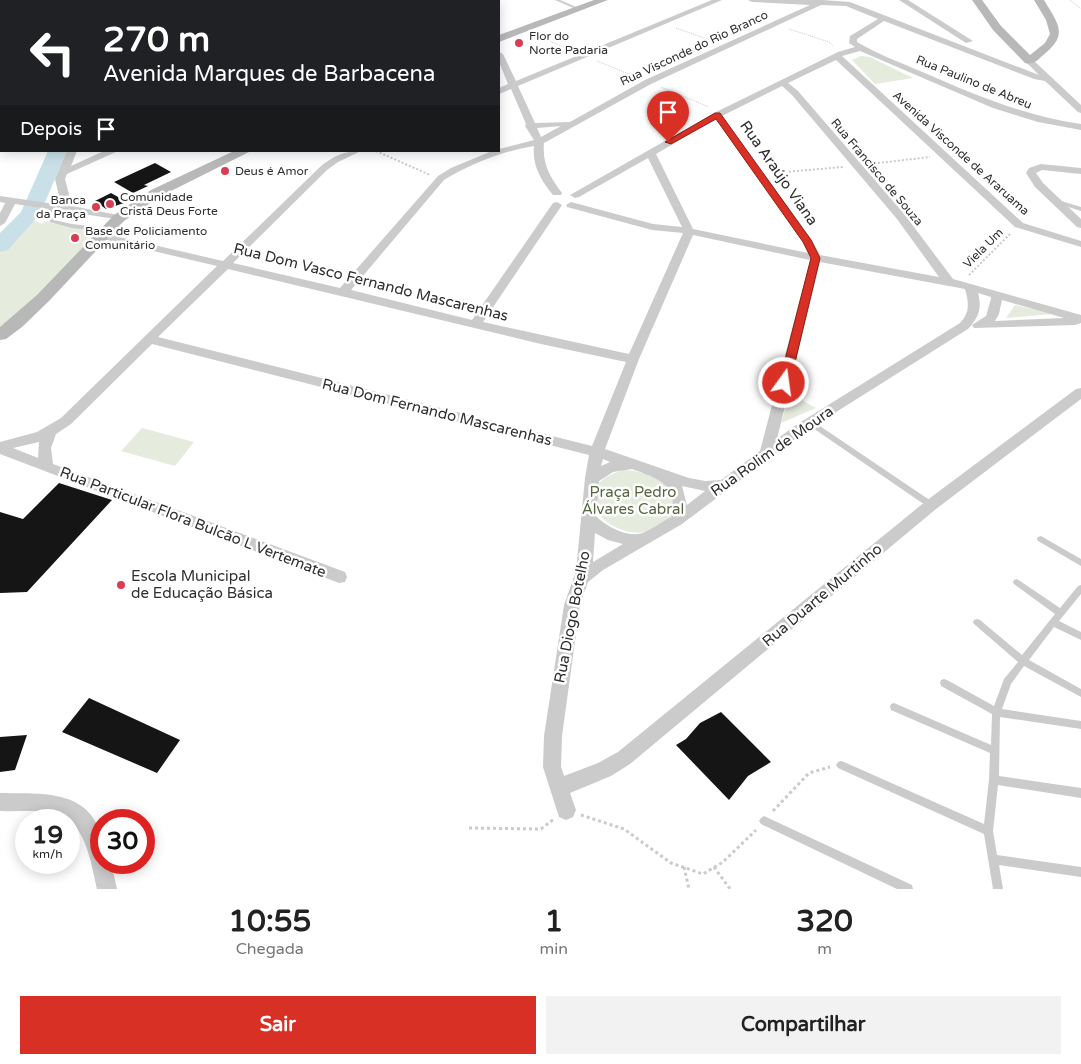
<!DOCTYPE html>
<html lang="pt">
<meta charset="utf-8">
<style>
:root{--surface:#fff;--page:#f2f2f2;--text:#222;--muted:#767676;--accent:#d93025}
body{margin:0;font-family:"Varela Round",sans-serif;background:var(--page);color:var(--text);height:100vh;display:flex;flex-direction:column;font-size:19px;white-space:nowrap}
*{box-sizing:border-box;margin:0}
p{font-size:16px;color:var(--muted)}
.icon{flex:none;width:28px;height:28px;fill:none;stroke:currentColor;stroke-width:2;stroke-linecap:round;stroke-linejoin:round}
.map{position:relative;height:889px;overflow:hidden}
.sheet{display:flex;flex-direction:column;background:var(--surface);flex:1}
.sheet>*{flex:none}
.top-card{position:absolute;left:0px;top:0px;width:500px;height:152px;box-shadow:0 2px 12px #0003;background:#202124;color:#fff;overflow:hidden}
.speed{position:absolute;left:15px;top:809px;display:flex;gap:10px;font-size:25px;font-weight:700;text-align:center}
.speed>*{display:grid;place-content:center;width:65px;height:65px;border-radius:50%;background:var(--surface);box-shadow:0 2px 12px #0003;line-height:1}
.speed small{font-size:12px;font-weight:400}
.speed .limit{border:8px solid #d22;background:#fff;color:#111}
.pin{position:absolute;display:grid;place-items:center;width:42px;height:42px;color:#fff;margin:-51px -21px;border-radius:50% 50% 50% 0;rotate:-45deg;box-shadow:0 0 5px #0007}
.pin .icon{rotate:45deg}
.me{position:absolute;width:55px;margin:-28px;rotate:14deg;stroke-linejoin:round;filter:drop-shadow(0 0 4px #0008)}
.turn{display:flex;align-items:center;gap:18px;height:105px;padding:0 20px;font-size:22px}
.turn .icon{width:65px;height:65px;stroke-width:2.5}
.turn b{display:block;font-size:35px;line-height:42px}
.then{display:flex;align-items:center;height:48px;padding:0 20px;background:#0003;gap:10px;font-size:19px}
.eta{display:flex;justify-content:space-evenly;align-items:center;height:85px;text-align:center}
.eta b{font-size:30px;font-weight:800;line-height:35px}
.action{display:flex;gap:10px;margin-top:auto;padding:10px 20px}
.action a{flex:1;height:58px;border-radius:0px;background:var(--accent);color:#fff;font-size:20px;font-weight:800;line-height:58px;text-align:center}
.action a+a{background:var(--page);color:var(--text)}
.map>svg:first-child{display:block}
.green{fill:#e5ebdd}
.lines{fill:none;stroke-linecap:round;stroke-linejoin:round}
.river{fill:#cae0e9;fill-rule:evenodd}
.building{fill:#151515}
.path-far2{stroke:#cbcbcb;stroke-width:1;stroke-dasharray:1 1;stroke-linecap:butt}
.path-far1{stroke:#cbcbcb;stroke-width:2;stroke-dasharray:2 2;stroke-linecap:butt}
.path{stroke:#cbcbcb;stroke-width:3;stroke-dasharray:3 3;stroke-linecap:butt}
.lane{fill:#cbcbcb;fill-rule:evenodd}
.street{fill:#cbcbcb;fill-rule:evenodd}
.secondary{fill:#b8b8b8;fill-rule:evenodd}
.route{fill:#d93025;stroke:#8d1f18}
.poi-dot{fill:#d93d54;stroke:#fff;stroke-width:2}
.labels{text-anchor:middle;stroke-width:5;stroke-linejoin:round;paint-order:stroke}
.far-poi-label{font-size:12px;fill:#2e2e2e;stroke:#fff;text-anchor:start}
.far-street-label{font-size:12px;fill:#2e2e2e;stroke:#fff}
.street-label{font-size:15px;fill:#2e2e2e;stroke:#fff}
.park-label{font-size:15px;fill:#55673f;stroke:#fff}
.poi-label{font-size:15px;fill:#2e2e2e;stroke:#fff;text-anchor:start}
</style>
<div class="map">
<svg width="1081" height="889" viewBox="0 0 1081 889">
<rect width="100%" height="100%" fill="#fff"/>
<path class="green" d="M861 56 870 57 913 78 875 84 852 60Z
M33 220 42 224 45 221 101 232 23 311 0 329V251Z
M1015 305 1053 314 1006 318Z
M790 394 816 408 781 423Z
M142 428 194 442 175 466 121 451Z
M624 470C647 470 693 490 668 520 648 543 609 532 595 509 594 484 598 478 624 470Z"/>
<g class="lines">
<path class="river" d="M48 151H67L40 214 8 250 0 252V233L21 212Z"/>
</g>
<path class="building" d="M155 163 171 172 144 185 148 186 133 193 114 182Z
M111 193 127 202 106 209 95 201Z
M59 483 112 500 27 592 0 593V512L23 519Z
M89 698 180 740 157 773 62 732Z
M721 712 771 762 748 776 729 800 676 745 686 739 700 723Z
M27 735 15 770 0 772V737Z"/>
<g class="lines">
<path class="path-far2" d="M1070 0 1081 9
M154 1H158
M676 28 713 41
M789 29 829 42 833 46
M537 36 571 50
M597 61 636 77
M661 87 709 107"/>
<path class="path-far1" d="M376 151 430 175
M870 164 930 157
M773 173 843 167
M969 275 1011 233"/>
<path class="path" d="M773 811 809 773 830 767
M581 815 624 829 671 863 703 874 723 862 756 830
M469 828 541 829 554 819
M684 867 689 889
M714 867 730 889"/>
<path class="lane" d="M555 0H560L581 9 578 10Z
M1058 200 1081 207V211L1056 203V201Z
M54 204 57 206 51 214 54 220 72 224 107 228 110 230 107 232 72 228 50 222 45 214 52 205Z
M807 420H811L934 503 935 505 934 507H928L807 424 806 422Z
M1041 536 1081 559V566L1038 541 1037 539 1038 537Z
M1017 579 1060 608 1078 586 1081 585V594L1059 621 1081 632V640L1054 627 1029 660 1081 689V697L1024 666 1011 684 1002 709 1081 721V729L1000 717 999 776 1081 788V798L998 785 993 831 997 855 1081 867V877L999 865 1003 889H993L984 834 838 768 836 765 838 762 841 761 844 762 984 824 989 780 990 753 891 710 890 707 891 704 894 703 991 745 992 714 941 686 940 683 941 680 944 679 947 680 994 706 1004 679 1018 662 974 624 973 622 974 620 977 619 980 620 1022 655 1055 614 1014 584 1013 582 1014 580Z
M764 816 912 885 913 889H897L761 824 759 821 761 818Z"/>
<path class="street" d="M199 0H223L224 1H200Z
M712 0H722L518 86 535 123 570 122 645 80 810 5 752 2 748 0H823L850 2 1039 75 1025 61 1032 59 1081 105V113L1078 112 1045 81 1034 79 884 21 857 39V42C877 54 899 62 920 71 973 94 1024 116 1081 124V130L1038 122 993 108 860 51 842 56 1023 223 1081 241V247L1015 227 836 60 788 83 798 91 905 215 953 279 1081 315V323L1075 325 974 328 972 325 986 316 991 299V297L978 293C982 308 979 317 968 329L806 431 682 524 603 570 588 582 580 605 562 736 561 767 564 776 598 763 618 752 926 501 1076 389 1081 388V399L936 509 630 764 611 776 570 793 576 810 573 817 566 820 559 817 543 767 544 736 564 605 576 571 585 478 589 455 152 344 71 424 56 434 51 448 53 464 345 572 347 577 345 582 339 583 0 454V442L37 432 61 418 217 266 98 238 97 236 98 234 102 233 223 261 321 166C334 156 344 151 361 151L338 162 327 170 233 263 340 288 438 176 451 168 492 151H499V149L534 140 525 126 526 124 511 89 499 94V88L508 84 499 62V52L503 54 516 81ZM821 5 846 6 878 19 850 36 849 43 855 47 838 52 714 113 570 195 575 198 579 197 648 158 682 227 653 224 571 202 566 205 567 207 652 230 683 233 629 354 483 322 562 205 557 202 553 203 472 320 351 290 444 180C471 164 503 151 534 146 532 166 541 180 553 195H561L562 193C550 177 542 164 544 143L651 84ZM782 86 792 95 897 219 939 277 820 255 812 240 722 116ZM716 119 803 242 808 253 693 229 656 154ZM561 126 541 137 537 128ZM693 235 810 260 760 451 721 480 705 481 689 478 605 449 639 359ZM820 262 965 289C969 303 970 312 960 323L796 425 777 439ZM228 269 541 344 626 362 592 446 158 337ZM1002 300 1064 318 995 321 999 314ZM39 442 38 458 13 448ZM603 459 610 462 601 466ZM632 469C656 478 680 484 671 517 662 522 652 529 643 533 627 538 607 527 596 516L599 481 613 472ZM682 486 705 491 687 505ZM595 533 608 540 623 544 593 562Z
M899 0H908L973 41 966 43Z
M0 30H1V34H0Z
M0 105H1V111H0Z
M67 151H77L71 166 104 151H118L67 174 65 179 72 206 123 216 124 218 123 220 15 204 5 223 0 226V213L5 203 0 202V196L61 205 55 179Z
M1041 164 1081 168V174L1042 170 1036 173 1043 183 1081 219V228L1077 227 1035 187 1026 173 1029 168Z
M0 793C36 794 86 788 100 832 103 841 101 853 101 862H111L117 889H97C90 860 86 818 50 812 34 810 16 812 0 811Z"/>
<path class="secondary" d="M594 0H608L499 42V35Z
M972 0H982L1001 26 1030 55 1045 43 1050 34 1046 20 1034 0H1044C1059 25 1069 35 1042 56 1037 61 1033 65 1025 63L993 30Z
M234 151H251L161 196 124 221 49 301 22 327 6 339 0 340V327L37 295 114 215 151 190Z"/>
</g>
<path class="route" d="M715 113H720L811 240 820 258 790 383 784 386 779 383 811 258 803 242 716 119 671 144 665 142Z"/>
<g class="poi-dot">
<circle cx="519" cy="43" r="5"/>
<circle cx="225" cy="171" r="5"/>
<circle cx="110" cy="204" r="5"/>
<circle cx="96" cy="207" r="5"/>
<circle cx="75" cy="238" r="5"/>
<circle cx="121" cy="585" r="5"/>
</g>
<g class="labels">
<g class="far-poi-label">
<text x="529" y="40">Flor do<tspan x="529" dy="14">Norte Padaria</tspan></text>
<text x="235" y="175">Deus é Amor</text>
<text x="120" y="201">Comunidade<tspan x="120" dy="14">Cristã Deus Forte</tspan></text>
<text x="86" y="204" text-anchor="end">Banca<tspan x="86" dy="14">da Praça</tspan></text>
<text x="85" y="235">Base de Policiamento<tspan x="85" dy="14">Comunitário</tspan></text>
</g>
<g class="far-street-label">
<text transform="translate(694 48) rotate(-25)" y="4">Rua Visconde do Rio Branco</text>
<text transform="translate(974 82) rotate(22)" y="4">Rua Paulino de Abreu</text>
<text transform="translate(961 153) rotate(42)" y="4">Avenida Visconde de Araruama</text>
<text transform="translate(877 172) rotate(50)" y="4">Rua Francisco de Souza</text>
<text transform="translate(983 248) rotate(-45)" y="4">Viela Um</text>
</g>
<g class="street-label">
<text transform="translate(779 173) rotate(55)" y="5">Rua Araújo Viana</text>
<text transform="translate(371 282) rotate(14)" y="5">Rua Dom Vasco Fernando Mascarenhas</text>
<text transform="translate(437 412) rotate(14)" y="5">Rua Dom Fernando Mascarenhas</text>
<text transform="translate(772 451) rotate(-35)" y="5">Rua Rolim de Moura</text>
<text transform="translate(193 522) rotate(21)" y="5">Rua Particular Flora Bulcão L Vertemate</text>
<text transform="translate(822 595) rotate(-40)" y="5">Rua Duarte Murtinho</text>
<text transform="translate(572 617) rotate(-79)" y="5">Rua Diogo Botelho</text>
</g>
<g class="park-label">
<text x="633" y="497">Praça Pedro<tspan x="633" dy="17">Álvares Cabral</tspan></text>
</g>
<g class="poi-label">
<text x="131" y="581">Escola Municipal<tspan x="131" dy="17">de Educação Básica</tspan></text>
</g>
</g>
</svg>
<div class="speed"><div>19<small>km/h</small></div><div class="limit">30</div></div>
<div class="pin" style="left:668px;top:142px;background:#d93025"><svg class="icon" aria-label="arrive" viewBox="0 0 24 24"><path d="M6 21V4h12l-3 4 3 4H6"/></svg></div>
<svg class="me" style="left:784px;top:383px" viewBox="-20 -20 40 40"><circle r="17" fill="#d93025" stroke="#fff" stroke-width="3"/><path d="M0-11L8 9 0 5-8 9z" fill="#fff"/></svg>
<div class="top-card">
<div class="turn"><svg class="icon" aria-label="left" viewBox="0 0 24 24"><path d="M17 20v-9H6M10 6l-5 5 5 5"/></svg><div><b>270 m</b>Avenida Marques de Barbacena</div></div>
<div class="then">Depois<svg class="icon" aria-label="arrive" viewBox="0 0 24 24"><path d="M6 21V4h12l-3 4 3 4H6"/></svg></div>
</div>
</div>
<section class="sheet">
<div class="eta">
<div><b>10:55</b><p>Chegada</p></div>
<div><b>1</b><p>min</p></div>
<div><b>320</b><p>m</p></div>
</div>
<div class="action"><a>Sair</a><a>Compartilhar</a></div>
</section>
